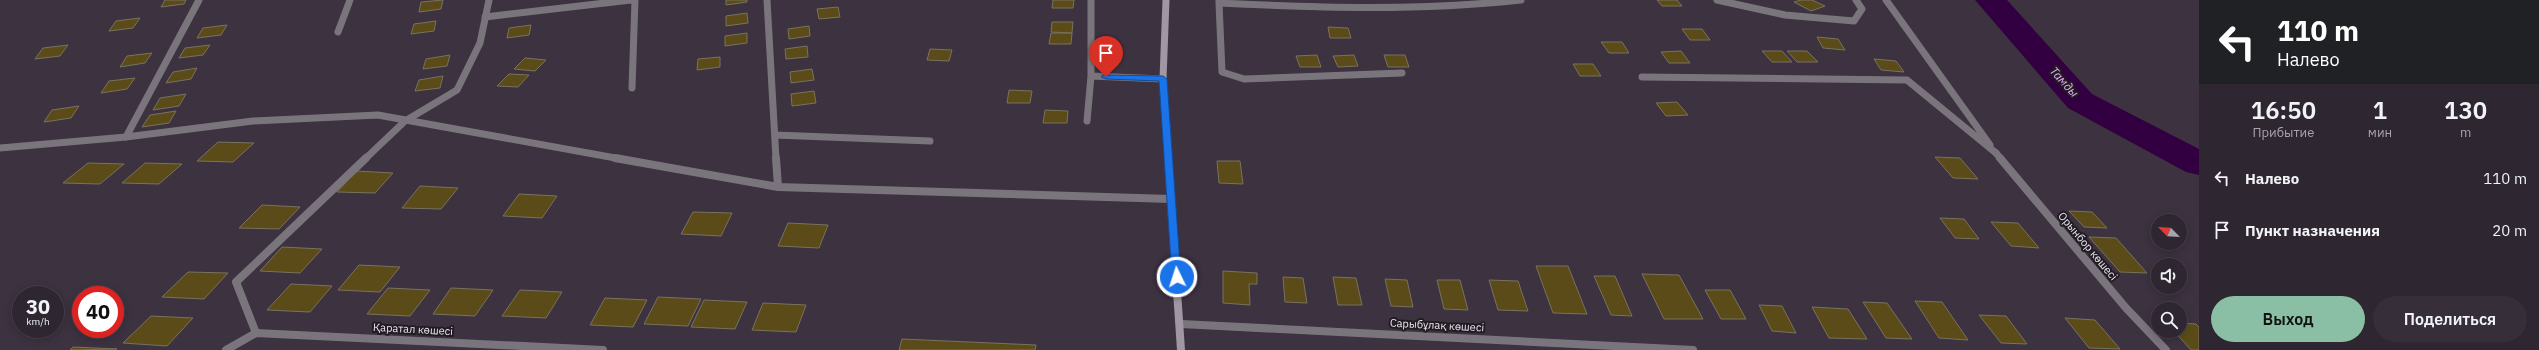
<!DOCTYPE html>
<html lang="ru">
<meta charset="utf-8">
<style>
:root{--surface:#2e2630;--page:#362e38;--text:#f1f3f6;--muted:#a7a5ab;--line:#49434c;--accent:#8abfa5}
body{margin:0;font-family:"IBM Plex Sans",sans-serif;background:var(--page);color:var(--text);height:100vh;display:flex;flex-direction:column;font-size:15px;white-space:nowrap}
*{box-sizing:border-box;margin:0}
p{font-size:13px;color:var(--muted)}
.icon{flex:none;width:22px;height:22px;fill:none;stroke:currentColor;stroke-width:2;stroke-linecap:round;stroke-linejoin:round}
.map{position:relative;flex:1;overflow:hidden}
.panel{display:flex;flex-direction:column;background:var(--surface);width:340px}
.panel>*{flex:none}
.banner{background:#202124;color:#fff;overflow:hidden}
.needle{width:26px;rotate:294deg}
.tools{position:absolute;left:2151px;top:214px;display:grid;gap:8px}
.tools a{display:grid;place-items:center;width:36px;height:36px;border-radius:50%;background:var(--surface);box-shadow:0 2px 10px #0003,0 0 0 1px var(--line);font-size:20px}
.speed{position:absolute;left:12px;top:286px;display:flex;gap:8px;font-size:20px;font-weight:700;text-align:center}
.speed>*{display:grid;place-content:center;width:52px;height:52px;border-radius:50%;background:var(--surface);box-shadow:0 2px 10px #0003,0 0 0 1px var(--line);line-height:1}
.speed small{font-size:10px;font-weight:400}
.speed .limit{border:6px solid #d22;background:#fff;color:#111}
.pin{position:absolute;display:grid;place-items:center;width:34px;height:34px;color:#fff;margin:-41px -17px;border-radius:50% 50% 50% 0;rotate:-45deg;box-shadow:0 0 4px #0007}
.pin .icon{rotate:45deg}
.me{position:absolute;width:44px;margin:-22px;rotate:356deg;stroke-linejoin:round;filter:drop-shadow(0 0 3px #0008)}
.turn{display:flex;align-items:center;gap:14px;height:84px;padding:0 12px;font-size:18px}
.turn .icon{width:52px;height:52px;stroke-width:2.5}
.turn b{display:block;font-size:28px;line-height:34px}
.eta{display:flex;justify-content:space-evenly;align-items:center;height:68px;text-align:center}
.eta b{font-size:24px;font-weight:600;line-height:28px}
.button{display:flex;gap:8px;margin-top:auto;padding:8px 12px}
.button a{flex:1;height:46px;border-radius:24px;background:var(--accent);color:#111;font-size:16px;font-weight:600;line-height:46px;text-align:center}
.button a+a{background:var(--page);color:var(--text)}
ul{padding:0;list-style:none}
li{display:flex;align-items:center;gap:12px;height:52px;padding:0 12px}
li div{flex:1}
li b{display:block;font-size:15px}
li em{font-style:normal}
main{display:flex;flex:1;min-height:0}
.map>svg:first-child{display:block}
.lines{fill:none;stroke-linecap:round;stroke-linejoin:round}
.river{fill:#320040;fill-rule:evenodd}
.building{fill:#5b4b18;stroke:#78725f}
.lane-far1{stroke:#7a757c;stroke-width:7}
.lane{stroke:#7a757c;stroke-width:8}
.street-far1{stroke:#7a757c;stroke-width:7}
.street{stroke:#7a757c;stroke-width:8}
.secondary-far1{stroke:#a097a3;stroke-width:7}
.secondary{stroke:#a097a3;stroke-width:8}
.route{fill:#1a73e8;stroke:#114b97}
.labels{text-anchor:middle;stroke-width:4;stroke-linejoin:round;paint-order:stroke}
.street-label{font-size:11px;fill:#ede6ef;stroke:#211c23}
.water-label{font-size:12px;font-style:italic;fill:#e7aefa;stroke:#211c23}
</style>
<main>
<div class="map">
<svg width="2199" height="350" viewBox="0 0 2199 350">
<rect width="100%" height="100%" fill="#3d3240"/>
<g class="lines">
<path class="river" d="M1975 0H2007L2092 94 2199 149V175L2186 172 2068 108Z"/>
</g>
<path class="building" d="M165 0H186L184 4 161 7Z
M443 0 441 9 419 12 421 2Z
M726 0H747V2L726 5Z
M1053 0H1074L1073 8H1052Z
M1657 0H1677L1682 6H1662Z
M1801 0H1812L1825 6 1811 11 1794 2Z
M838 7 840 17 819 19 817 9Z
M747 13 748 23 726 26V16Z
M140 18 133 28 109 31 116 21Z
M436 21 434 31 411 34 414 24Z
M1052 22H1073L1072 33 1051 32Z
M227 25 221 35 197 38 203 28Z
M531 25 529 35 507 38 509 28Z
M809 26 810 36 789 39 788 29Z
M1328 27 1348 28 1351 38H1330Z
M1682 29H1702L1710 40H1690Z
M747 33V43L725 46V36Z
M1051 33H1072L1071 44H1049Z
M1817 37 1838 39 1845 50 1823 48Z
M1601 42H1622L1629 53H1609Z
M68 45 60 56 35 59 43 48Z
M210 45 203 55 179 58 185 48Z
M807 46 808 57 786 59 785 49Z
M930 49 952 50 949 61 927 60Z
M1681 51 1690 63H1669L1661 52Z
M1762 51H1782L1792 62H1772Z
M1787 51H1807L1818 62H1797Z
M152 53 145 63 120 67 127 56Z
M450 55 447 66 423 69 426 59Z
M1317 55 1321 67H1300L1296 56Z
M1354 55 1358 66 1338 67 1333 56Z
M1384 55H1405L1409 67H1388Z
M720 57V67L697 70 698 59Z
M525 58 546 60 535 71 514 69Z
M1874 59 1896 61 1904 72 1881 70Z
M1573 64H1593L1601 76H1580Z
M197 68 191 79 166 83 173 72Z
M812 69 814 80 791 83 790 72Z
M509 74 529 75 518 87 497 86Z
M443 76 440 88 415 91 419 80Z
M135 78 127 89 101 93 109 81Z
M1009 90 1032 91 1030 103H1007Z
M814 91 816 103 792 106 791 94Z
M186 94 179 106 153 110 160 98Z
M1677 102 1688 115 1666 116 1656 103Z
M79 106 71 118 44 122 52 110Z
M1045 110 1068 111 1067 123H1043Z
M176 111 169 123 142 127 150 115Z
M218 142 254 143 233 162 197 161Z
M1935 157 1960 158 1978 179 1953 178Z
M1217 161H1240L1243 184 1219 183Z
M88 163 124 164 100 184 63 183Z
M145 163 182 164 159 184 122 183Z
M356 171 393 173 375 193 337 192Z
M420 186 458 188 441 209 402 208Z
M519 194 557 196 542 218 503 216Z
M262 205 300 207 279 229 239 228Z
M2069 211 2092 212 2107 228 2084 227Z
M693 212 732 213 721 236 681 234Z
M1940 218 1964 219 1979 239 1955 238Z
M1991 222 2018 223 2039 248 2011 246Z
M788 223 828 225 819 248 778 246Z
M2089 237 2116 238 2147 273 2120 272Z
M282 247 322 249 300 273 260 271Z
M359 265 400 267 380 292 338 290Z
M1536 266H1568L1587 314 1553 313Z
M1223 271 1257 273V284H1249L1250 305 1223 303Z
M188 272 228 273 204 299 162 297Z
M1642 274 1679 275 1703 319H1664Z
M1594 276H1615L1632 316 1611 315Z
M1283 277 1303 278 1307 303 1285 302Z
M1333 277 1356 278 1362 305H1338Z
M1385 279 1407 280 1413 307 1391 306Z
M1437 280H1460L1468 310 1444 309Z
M1489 280 1518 281 1528 311 1498 310Z
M291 284 332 286 310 312 267 310Z
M388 288 430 290 410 316 367 314Z
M451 288 493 290 475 316 433 314Z
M520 290 562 292 546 318 502 316Z
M1705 290H1730L1746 319H1721Z
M658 297 701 299 688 326 644 324Z
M605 298 647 300 633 327 590 325Z
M704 300 747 302 735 329 691 327Z
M1915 301 1942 302 1968 340 1939 338Z
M1863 302 1887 303 1912 339 1886 338Z
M763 303 806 305 796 332 752 330Z
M1759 305 1782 306 1796 333 1772 331Z
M1812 307 1848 309 1867 339 1829 338Z
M1979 315 2006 316 2027 344 2001 343Z
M151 316 193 318 167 346 123 343Z
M2065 318 2095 320 2120 349 2089 348Z
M2180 323 2196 324 2199 327V350H2191L2174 331H2180Z
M902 339 1036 345 1035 350H899Z
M73 347 117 349 70 350Z"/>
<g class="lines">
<path class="lane-far1" d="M767 0 776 159
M1219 0V3C1320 8 1420 11 1521 0
M1717 0 1785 15 1854 21 1862 9 1856 0
M1886 0 1990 145
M1219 3 1222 72 1244 79 1402 73
M485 17 631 0
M338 32 350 0
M1091 76 1163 79
M1642 77 1907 80 1996 153
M632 88 635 0
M1087 121 1091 76V0
M775 135 930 141
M126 137 199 0
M0 148 126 137 253 121 378 115 621 159
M365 159 405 121 457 90 480 43 489 0"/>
<path class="lane" d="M615 158 778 187
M776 158 778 187 1171 199
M256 333 236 282 366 158"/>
<path class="street-far1" d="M1996 153 2001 159"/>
<path class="street" d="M2000 158 2126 308 2166 350
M1181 324 1693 350
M226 350 256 333 603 350"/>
<path class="secondary-far1" d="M1166 0 1163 79 1168 159"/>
<path class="secondary" d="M1168 158 1181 350"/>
</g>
<path class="route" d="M1103 75 1163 76 1167 79 1181 279H1173L1172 277 1159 81 1106 79 1101 77Z"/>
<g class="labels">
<g class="street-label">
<text transform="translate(2088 246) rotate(50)" y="4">Орынбор көшесі</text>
<text transform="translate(1437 325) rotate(3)" y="4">Сарыбұлақ көшесі</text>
<text transform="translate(413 329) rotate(3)" y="4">Қаратал көшесі</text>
</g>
<g class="water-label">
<text transform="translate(2064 82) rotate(48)" y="4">Тамды</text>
</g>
</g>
</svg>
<div class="tools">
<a><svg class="needle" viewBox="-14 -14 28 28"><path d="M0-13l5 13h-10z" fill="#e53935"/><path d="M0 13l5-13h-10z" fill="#a7a5ab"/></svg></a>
<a><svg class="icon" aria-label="sound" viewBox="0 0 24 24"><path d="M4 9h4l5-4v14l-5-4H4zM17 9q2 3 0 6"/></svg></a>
<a><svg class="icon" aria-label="search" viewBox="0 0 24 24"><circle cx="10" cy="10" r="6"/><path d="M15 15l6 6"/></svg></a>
</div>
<div class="speed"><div>30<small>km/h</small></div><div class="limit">40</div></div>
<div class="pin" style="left:1106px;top:77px;background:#d93025"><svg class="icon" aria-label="arrive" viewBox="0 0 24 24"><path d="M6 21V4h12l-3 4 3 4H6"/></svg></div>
<svg class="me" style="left:1177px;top:277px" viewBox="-20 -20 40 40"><circle r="17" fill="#1a73e8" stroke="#fff" stroke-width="3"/><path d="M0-11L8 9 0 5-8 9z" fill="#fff"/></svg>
</div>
<section class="panel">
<div class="banner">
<div class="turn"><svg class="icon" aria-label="left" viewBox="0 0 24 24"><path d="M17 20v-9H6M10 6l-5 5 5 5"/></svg><div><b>110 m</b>Налево</div></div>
</div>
<div class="eta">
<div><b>16:50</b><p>Прибытие</p></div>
<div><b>1</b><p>мин</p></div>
<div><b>130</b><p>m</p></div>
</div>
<ul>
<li><svg class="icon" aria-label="left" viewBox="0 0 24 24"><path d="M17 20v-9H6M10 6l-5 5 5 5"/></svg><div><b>Налево</b></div><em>110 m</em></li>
<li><svg class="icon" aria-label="arrive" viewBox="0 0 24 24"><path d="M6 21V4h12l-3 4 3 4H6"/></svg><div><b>Пункт назначения</b></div><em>20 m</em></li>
</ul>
<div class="button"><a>Выход</a><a>Поделиться</a></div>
</section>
</main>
